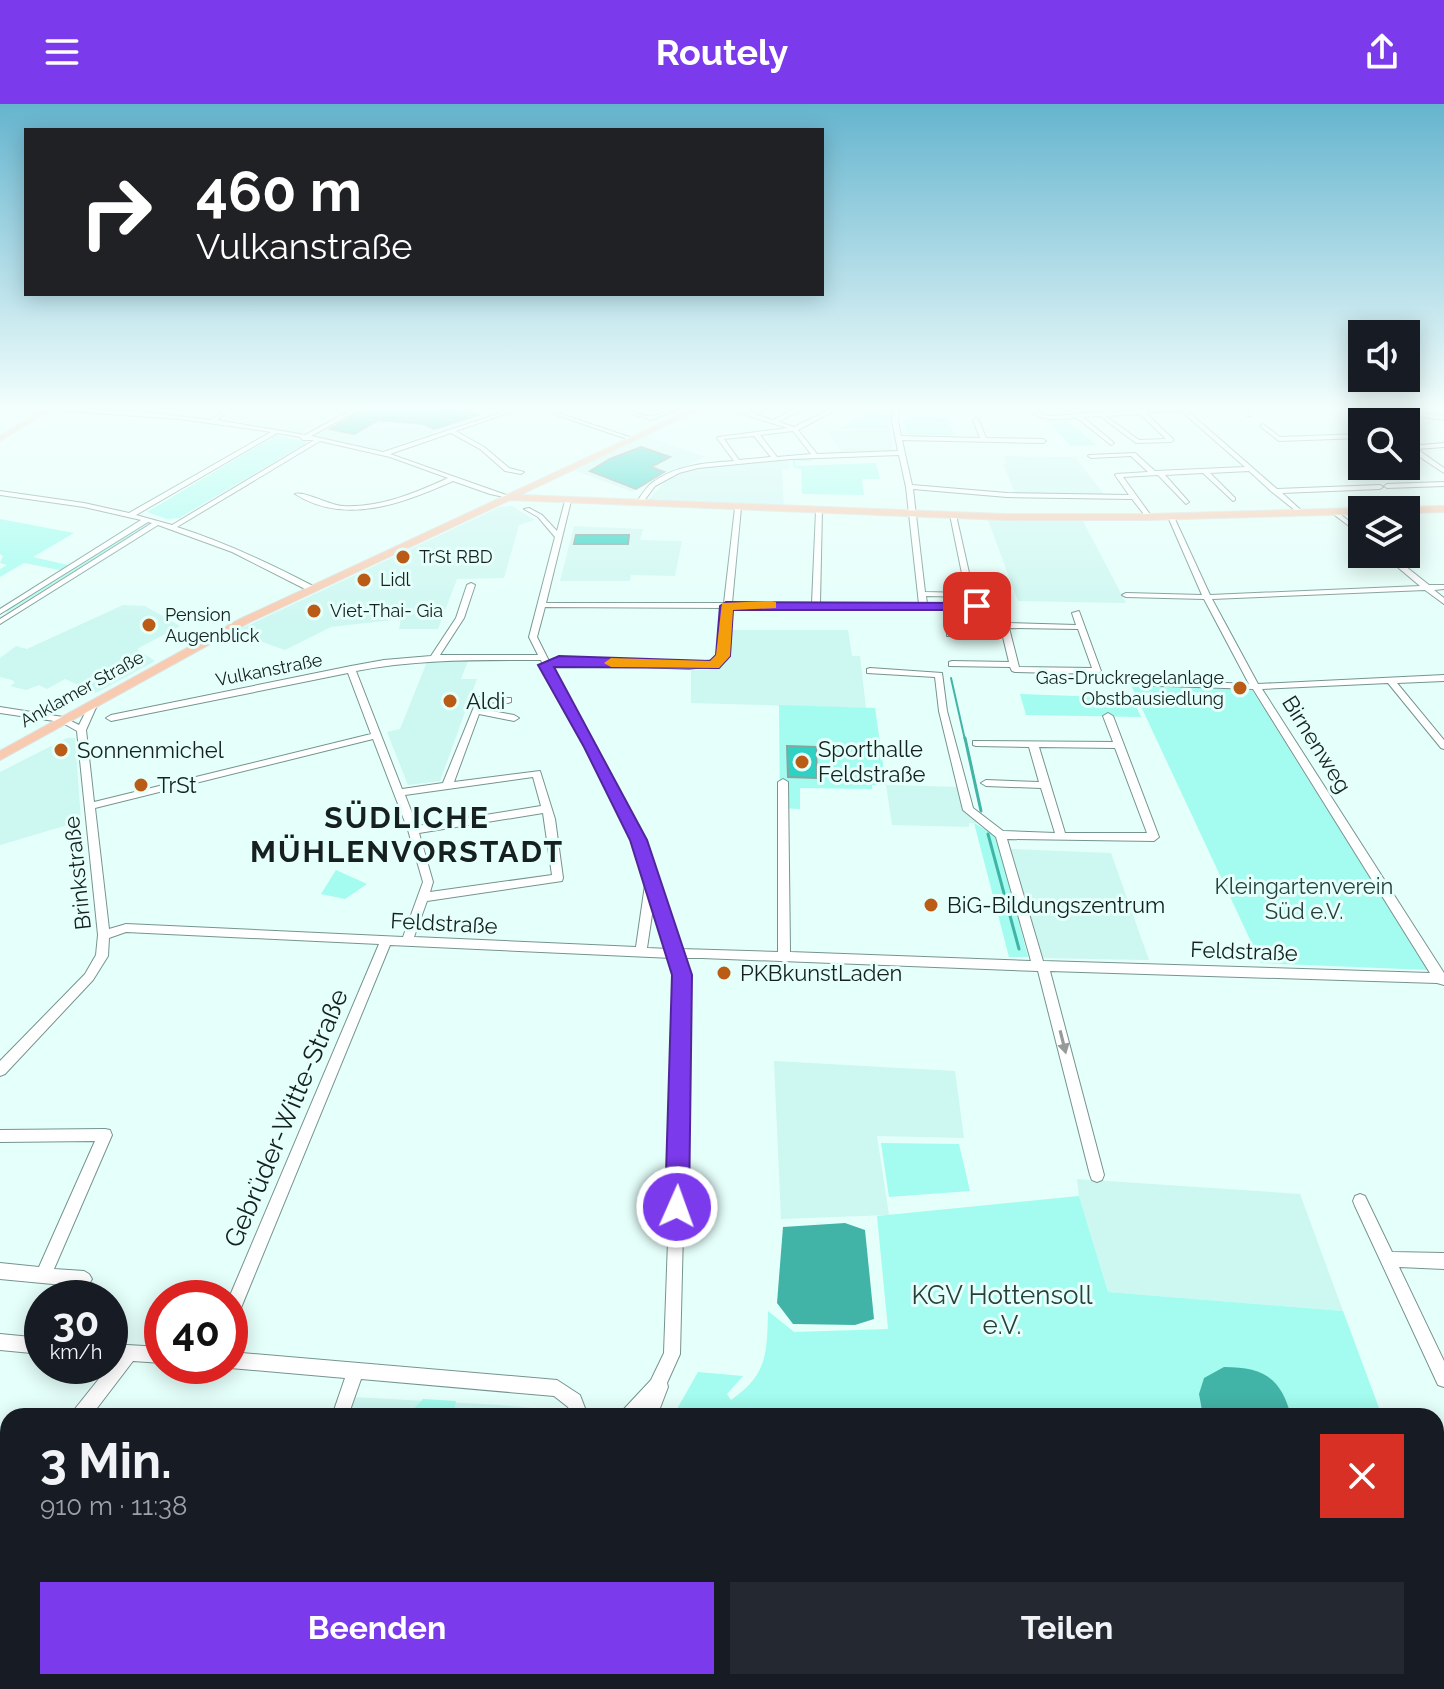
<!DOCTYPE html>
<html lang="de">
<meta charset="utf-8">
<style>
:root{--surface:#171b24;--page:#242831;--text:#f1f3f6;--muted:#9ea1a6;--accent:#7c3aed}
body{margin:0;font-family:Raleway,sans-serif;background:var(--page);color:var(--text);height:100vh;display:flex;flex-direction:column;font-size:30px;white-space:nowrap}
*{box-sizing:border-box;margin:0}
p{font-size:26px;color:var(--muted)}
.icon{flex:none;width:44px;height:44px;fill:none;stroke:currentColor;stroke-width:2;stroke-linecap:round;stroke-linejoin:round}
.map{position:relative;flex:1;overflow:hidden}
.drawer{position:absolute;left:0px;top:1304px;width:1444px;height:282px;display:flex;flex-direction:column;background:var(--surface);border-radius:24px 24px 0 0;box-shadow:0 4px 20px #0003}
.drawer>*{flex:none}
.hud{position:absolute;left:24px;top:24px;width:800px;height:168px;border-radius:0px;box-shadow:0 4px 20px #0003;background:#202124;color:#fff;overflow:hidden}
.controls{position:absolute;left:1348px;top:216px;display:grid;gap:16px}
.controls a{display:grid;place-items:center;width:72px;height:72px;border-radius:0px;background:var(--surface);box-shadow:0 4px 20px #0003;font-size:40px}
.speed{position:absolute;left:24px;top:1176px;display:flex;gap:16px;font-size:40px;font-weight:700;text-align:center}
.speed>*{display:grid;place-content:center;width:104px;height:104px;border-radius:50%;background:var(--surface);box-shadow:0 4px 20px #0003;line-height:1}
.speed small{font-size:20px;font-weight:400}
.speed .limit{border:12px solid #d22;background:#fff;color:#111}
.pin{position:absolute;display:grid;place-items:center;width:68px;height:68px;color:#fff;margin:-34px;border-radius:16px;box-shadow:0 4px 12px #0006}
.me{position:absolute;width:88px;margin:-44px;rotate:2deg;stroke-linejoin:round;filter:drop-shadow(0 0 6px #0008)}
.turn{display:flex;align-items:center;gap:28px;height:168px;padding:0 40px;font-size:36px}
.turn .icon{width:104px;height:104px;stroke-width:2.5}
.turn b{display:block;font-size:56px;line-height:68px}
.round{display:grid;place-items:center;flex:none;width:84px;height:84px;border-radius:0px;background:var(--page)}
.head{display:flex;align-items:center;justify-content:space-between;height:136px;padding:0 40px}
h1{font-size:48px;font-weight:700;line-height:60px}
.cta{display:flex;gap:16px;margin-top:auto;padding:16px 40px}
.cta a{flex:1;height:92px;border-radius:0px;background:var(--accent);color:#fff;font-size:32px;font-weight:700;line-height:92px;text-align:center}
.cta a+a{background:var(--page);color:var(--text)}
header{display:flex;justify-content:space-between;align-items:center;height:104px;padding:0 40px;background:var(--accent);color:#fff;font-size:36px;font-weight:700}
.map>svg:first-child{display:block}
.built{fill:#cdf7f1}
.green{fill:#a3fcef}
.water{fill:#42b4a7}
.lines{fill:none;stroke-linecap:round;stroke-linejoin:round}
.stream-far1{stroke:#42b4a7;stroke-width:2}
.stream{stroke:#42b4a7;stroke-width:3}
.building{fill:#2fd2c2;stroke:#86a5a0;stroke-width:2}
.minor-casing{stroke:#76948f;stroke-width:2}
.major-casing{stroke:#dee0e0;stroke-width:2}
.minor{fill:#fff;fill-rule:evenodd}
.major{fill:#f8caaf;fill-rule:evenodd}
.oneway{fill:#969b9a}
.route{fill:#7c3aed;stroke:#51269a;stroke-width:2}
.slow{fill:#f59e0b}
.poi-dot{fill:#bb5c16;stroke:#e5fffa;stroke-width:3}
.labels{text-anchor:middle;stroke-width:6;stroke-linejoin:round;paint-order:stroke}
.far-poi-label{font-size:18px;fill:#15201f;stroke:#e5fffa;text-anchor:start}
.far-street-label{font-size:18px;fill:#15201f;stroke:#e5fffa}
.poi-label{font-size:22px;fill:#15201f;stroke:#e5fffa;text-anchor:start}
.street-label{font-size:22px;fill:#15201f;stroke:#e5fffa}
.park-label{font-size:22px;fill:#263f3b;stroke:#e5fffa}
.near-street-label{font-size:26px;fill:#15201f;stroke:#e5fffa}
.near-park-label{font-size:26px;fill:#263f3b;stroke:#e5fffa}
.district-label{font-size:30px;font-weight:bold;letter-spacing:2px;fill:#15201f;stroke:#e5fffa}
</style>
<header><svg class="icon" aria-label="menu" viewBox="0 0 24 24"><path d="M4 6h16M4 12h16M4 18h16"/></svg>Routely<svg class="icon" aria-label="share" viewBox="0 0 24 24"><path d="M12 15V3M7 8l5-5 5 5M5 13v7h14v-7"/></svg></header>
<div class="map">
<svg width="1444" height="1585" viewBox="0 0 1444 1585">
<rect width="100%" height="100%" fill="#e5fffa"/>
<path class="built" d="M236 303H348L297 330 227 315Z
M354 303H514L380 346 301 331Z
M889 324 893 344 889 347 842 348 827 327Z
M646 332 705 353 632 388 574 366Z
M1003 352 1075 353 1104 390 1015 389 1003 360 1007 359Z
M788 355 789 365 782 366 784 402 649 395 668 374 699 363Z
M512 402 535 416 519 421 504 474 457 475 438 525H399L401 515 331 523 285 546 234 528 500 403Z
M988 416 1083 417 1126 499 1018 497Z
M574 422 643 425 640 436 682 437 675 472 631 471 630 477H560Z
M123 501 145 502 180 522 137 545 155 557 96 589 65 575 47 585 39 581 26 586 10 582 15 579 12 576 0 573V554L16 542 27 545Z
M729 526H848L852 552H860L866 604 691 599V566H709L727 556Z
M468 557 461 575H477L440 677 408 681 387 628 400 625 427 558Z
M67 634H75L81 717 0 741V668Z
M886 681 960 683 967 709 978 719H969V723L892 721Z
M1010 745 1111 749 1149 856 1039 854Z
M774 957 955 967 964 1034 877 1032 889 1111 781 1115Z
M1077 1075 1300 1090 1343 1207 1108 1188 1079 1092Z
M352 1293 500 1301 553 1306 559 1312H345Z
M254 1578H508L507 1585H252Z"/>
<path class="green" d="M877 303H893L890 315 888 313 889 324 839 325Z
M915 313 948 314 954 331 906 330 903 317Z
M1064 314 1096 341 1071 342 1046 315Z
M276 331 308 338 179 414 167 415 147 408Z
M811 354 812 357H795L796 362 876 359 880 375H862L864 391 802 390 801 365 794 364 792 355Z
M0 415 74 429 33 453 68 461 60 466 24 459 0 473V465L7 461 0 459 3 452 0 450Z
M146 419 151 420 6 509 8 505Z
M1131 581 1252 586 1428 866 1261 859Z
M1020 590 1132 594 1141 613 1026 611Z
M779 601 875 604 886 681H872V685L800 684V705L780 704Z
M974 719 996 732 1028 853H1009Z
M336 766 367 780 345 795 321 790Z
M881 1039 959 1040 970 1087 889 1093Z
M1079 1092 1108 1188 1343 1207 1382 1312H673L698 1268 743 1272 727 1290 731 1296C768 1271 767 1248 768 1207L794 1228 888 1225 877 1112Z
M423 1295 456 1297 453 1312H407Z
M1436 1460 1444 1481V1585H1000L999 1578H1436Z
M332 1578H452L450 1585H330Z
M547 1578H671L674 1585H546Z"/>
<path class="water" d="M845 1119 865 1126 874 1215 855 1221 793 1220 777 1199 783 1123Z
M1224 1263C1262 1263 1281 1273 1291 1312H1203L1199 1290 1204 1274Z"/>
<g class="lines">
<path class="stream-far1" d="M951 574 965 636"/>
<path class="stream" d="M965 634 981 707
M988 730 1019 845"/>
</g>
<path class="building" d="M368 303H427L448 307 461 303 478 311 434 325 424 320 379 316 354 330 330 325Z
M641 343 670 353 651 363 664 368 636 385 590 367 610 355Z
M576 431H629L628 440H574Z
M787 642 816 643 817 674 788 673Z"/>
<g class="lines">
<defs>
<path id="minor" d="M48 303 137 307 211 316 227 303H233L217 316 305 331 357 303H364L311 332 383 348 518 303H526L456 327 484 343 509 364 524 368 521 370 505 367 480 345 451 329 390 350 509 392V394L490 390 453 377C404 399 345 422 295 390 305 387 328 401 343 402 379 404 416 389 448 374L390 353 320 337 177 423C224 438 269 459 313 482V486H307L232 448 158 421 0 520V515L152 419 148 418 0 510V505L141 416 84 403 0 391V387L84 399 129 409 271 328 180 315 50 306ZM277 329 300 333 303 336H314L172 421 136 411Z
M533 303H541L635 335 630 336Z
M611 303C625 302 638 312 650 312 661 312 670 303 682 303L651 316Z
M718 303C729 303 742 311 753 309 760 307 764 303 773 303L756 311 773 316 799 303H806L779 318 794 323 834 303H841L798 326 817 350 898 347 892 317 893 303H899L898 317 901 332 980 334 973 316 976 314 979 316 986 334 1043 335 1046 337 1043 339 902 336 912 381 1007 389 1129 391 1115 371 1116 370 1148 368 1131 352 1091 354 1088 352 1089 351 1135 349 1155 367 1245 363 1181 307 1146 309 1173 335 1174 336 1171 338 1136 339 1100 312 1083 313 1113 338 1114 339 1111 341 1077 314C1054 315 1043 319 1024 303 1033 302 1040 310 1049 312L1183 303 1277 385 1380 381 1383 383 1380 385 1282 389 1303 408V410L1301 411 1272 388 1249 367 1210 369 1235 394V396L1233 397 1203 369 1165 371 1188 397 1189 398 1186 400 1158 371 1123 373 1152 413 1149 415 1147 414 1132 395 1007 393 913 385 925 488 966 489 950 411 953 409 956 411 974 491 970 493 926 492 927 500H959L999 504 1003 506 1007 519 1076 521 1072 509 1079 507 1101 567 1097 570 1015 568 1012 567 1010 563 949 562V558L952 557 1009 558 1003 533 947 532V528H1002L996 508 959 504H732L727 552 721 560 689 565 560 559 552 561 644 736 681 845 778 848V678L783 675 788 678 790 848 1031 857 996 733 963 706 939 607 935 573 867 569V565L870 564 942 569 947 607 973 704 1003 727 1055 729 1041 684 986 682 981 679 986 676 1039 678 1029 643 976 642 973 641V637L1113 638 1103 612 1108 609 1113 612 1159 733 1154 737 1007 735 1043 857 1430 869 1253 585 1139 581 1135 578 1139 575 1249 580 1204 495 1126 493 1122 491 1126 489 1202 491 1168 413 1171 411 1174 413 1210 491 1420 482 1382 450H1390L1429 481H1444V485L1434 486 1444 494V500L1425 486 1212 495 1258 580 1444 571V577L1397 579 1444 636V645L1441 644 1388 579 1262 585 1444 869V881L1437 879 1050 867 1104 1071 1102 1076 1097 1078 1092 1076 1090 1071 1038 867 702 854H684L689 885 680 1250 667 1279 668 1283 657 1312H621L623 1306 651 1276 664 1249 677 885 672 854 390 841 236 1216 230 1218 229 1194 379 840 126 828 109 834 108 852 93 876 5 970 0 972V957L85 870 96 851 98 831 77 627 61 618 0 609V603L63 613 79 621 91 597H97L98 599 86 626 94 698 371 630 348 569 111 617 106 614 111 611 351 562 384 556 431 552 456 514 467 481 471 479 475 481 464 514 440 551H538L529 533 555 433 538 413 524 405 529 404 542 411 557 427 565 397 568 395 571 397 546 499H724L735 404 738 402 741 404 732 499H812L816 406 819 404 822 406 820 499 919 500 906 383 899 351 791 355 698 364 679 369 655 382 641 401H637L636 400C640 393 645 384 652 379 675 361 706 359 734 357L717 334 718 333 788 324ZM1140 310 1166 335 1139 336 1106 312ZM793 327 811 350 777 353 760 331ZM754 332 771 353 739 356 724 335ZM545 503 724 504 719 552 715 556 689 559 559 553 549 557 537 533ZM1009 524 1078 525 1092 564 1019 563ZM541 556 542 559 541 561 545 563 634 736 646 774 636 843 414 833 427 797 562 777 563 774 555 715 540 667 454 678 479 610 514 617 519 614 514 611 481 605 484 598 508 599 511 598V594L478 593 443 679 402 685 356 567C417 555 479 556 541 556ZM373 635 408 726 423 778 403 833 126 820 109 825 95 704ZM1039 643 1115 644 1147 729H1065ZM533 673 541 702 417 722 405 691ZM543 709 552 771 430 788 433 778 419 729ZM654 797 670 845 647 844Z
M1241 303H1247L1251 312H1247Z
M1354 303H1368L1444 312V316Z
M1263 320 1280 333 1362 330V334L1279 337 1261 323 1260 322Z
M1444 339V343L1417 345 1444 364V369L1406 344 1409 342Z
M1444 378V382L1387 384 1384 382 1387 380Z
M1332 407H1336L1362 427V432L1332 409Z
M105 1025 110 1026 112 1031 54 1165 84 1167 89 1170 92 1175 89 1180 84 1183 0 1175V1159L39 1163 95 1037 0 1038V1026Z
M1360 1090 1365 1092 1392 1148 1444 1149V1165L1399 1163 1444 1257V1283L1438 1281 1355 1102 1353 1097 1355 1092Z
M0 1230 42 1234V1250L0 1246Z
M110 1240 162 1243V1259L133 1257 91 1312H72L74 1306 114 1256H110Z
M230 1248 557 1276 580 1291 588 1312H572L568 1303 554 1292 361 1275 348 1312H332L345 1274 230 1264 225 1262H230Z
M8 1397V1420L0 1425V1402Z
M0 1554 8 1558V1578L0 1574Z
M17 1578H48L51 1585H20Z
M181 1578H201L198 1585H178Z
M522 1578H542L541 1585H521Z
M671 1578H691L694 1585H674Z"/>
<path id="major" d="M47 303H56L0 337V332Z
M696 303H705L520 391 1004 410H1149L1362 404 1366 406H1362V410L1149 416H1004L510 396 248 519 0 656V647L240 515Z
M1444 402V408L1406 409V406H1402L1406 403Z"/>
</defs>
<use href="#minor" class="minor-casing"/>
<use href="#major" class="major-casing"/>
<use href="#minor" class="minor"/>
<use href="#major" class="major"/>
</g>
<defs><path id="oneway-solid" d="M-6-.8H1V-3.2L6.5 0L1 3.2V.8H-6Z" transform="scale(2)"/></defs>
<use class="oneway" href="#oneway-solid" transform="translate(1063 938) rotate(76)"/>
<linearGradient id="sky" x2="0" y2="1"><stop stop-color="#65b4ce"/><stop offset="0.58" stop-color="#f3fffd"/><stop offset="1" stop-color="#f3fffd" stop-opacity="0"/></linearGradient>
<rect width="1444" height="525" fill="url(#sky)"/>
<path class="route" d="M726 498 977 499 983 502 977 506H733L730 552 719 564 554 563 647 736 692 871 689 1103 686 1111 677 1115 669 1111 665 1103 672 871 630 736 584 643 538 561 559 552 710 557 716 551 720 502Z"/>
<path class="slow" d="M771 497 776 498V504L733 506 730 552 719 564 611 563 604 559 611 554 710 557 716 551 722 499Z"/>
<g class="poi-dot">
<circle cx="403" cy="453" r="8"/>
<circle cx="364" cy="476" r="8"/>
<circle cx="314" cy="507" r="8"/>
<circle cx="149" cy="521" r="8"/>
<circle cx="1240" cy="584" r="8"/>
<circle cx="450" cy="597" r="8"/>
<circle cx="61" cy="646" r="8"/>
<circle cx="802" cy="658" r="8"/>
<circle cx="141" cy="681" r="8"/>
<circle cx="931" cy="801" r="8"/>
<circle cx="724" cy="869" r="8"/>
</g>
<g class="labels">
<g class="far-poi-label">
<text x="419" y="459">TrSt RBD</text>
<text x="380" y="482">Lidl</text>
<text x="330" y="513">Viet-Thai- Gia</text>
<text x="165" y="517">Pension<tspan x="165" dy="21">Augenblick</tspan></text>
<text x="1224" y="580" text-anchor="end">Gas-Druckregelanlage<tspan x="1224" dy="21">Obstbausiedlung</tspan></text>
</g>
<g class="far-street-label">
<text transform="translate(269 566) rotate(-11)" y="6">Vulkanstraße</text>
<text transform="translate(82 585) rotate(-29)" y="6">Anklamer Straße</text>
</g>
<g class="poi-label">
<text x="466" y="605">Aldi</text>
<text x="818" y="653">Sporthalle<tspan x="818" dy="25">Feldstraße</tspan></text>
<text x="77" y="654">Sonnenmichel</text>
<text x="157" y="689">TrSt</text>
<text x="947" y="809">BiG-Bildungszentrum</text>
<text x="740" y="877">PKBkunstLaden</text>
</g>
<g class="street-label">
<text transform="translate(1317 640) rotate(58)" y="8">Birnenweg</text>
<text transform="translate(77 769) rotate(-96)" y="8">Brinkstraße</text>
<text transform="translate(444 819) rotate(3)" y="8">Feldstraße</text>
<text transform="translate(1244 847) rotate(2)" y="8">Feldstraße</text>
</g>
<g class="park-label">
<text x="1304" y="790">Kleingartenverein<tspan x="1304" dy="25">Süd e.V.</tspan></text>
</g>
<g class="near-street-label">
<text transform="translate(286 1014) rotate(-67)" y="9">Gebrüder-Witte-Straße</text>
</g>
<g class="near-park-label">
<text x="1002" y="1200">KGV Hottensoll<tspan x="1002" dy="30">e.V.</tspan></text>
</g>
<g class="district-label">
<text x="407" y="724">SÜDLICHE<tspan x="407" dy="34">MÜHLENVORSTADT</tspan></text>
</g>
</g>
</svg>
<div class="controls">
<a><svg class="icon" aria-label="sound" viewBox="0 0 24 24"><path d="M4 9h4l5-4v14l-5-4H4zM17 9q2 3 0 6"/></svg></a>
<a><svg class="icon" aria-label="search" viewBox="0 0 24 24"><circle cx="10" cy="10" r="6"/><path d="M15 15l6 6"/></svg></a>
<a><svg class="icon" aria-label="layers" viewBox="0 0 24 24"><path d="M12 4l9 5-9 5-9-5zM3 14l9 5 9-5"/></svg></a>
</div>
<div class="speed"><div>30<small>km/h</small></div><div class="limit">40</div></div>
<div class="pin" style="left:977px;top:502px;background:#d93025"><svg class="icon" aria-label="arrive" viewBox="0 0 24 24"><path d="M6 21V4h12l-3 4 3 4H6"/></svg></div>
<svg class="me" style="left:677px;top:1103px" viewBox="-20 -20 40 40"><circle r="17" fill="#7c3aed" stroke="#fff" stroke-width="3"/><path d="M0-11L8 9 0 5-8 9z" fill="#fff"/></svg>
<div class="hud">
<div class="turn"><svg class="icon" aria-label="right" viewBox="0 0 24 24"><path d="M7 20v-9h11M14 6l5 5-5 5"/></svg><div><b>460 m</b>Vulkanstraße</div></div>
</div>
<section class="drawer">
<div class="head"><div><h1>3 Min.</h1><p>910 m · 11:38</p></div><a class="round" style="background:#d93025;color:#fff"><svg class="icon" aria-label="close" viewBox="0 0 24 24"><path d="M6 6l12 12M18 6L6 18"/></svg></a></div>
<div class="cta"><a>Beenden</a><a>Teilen</a></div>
</section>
</div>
